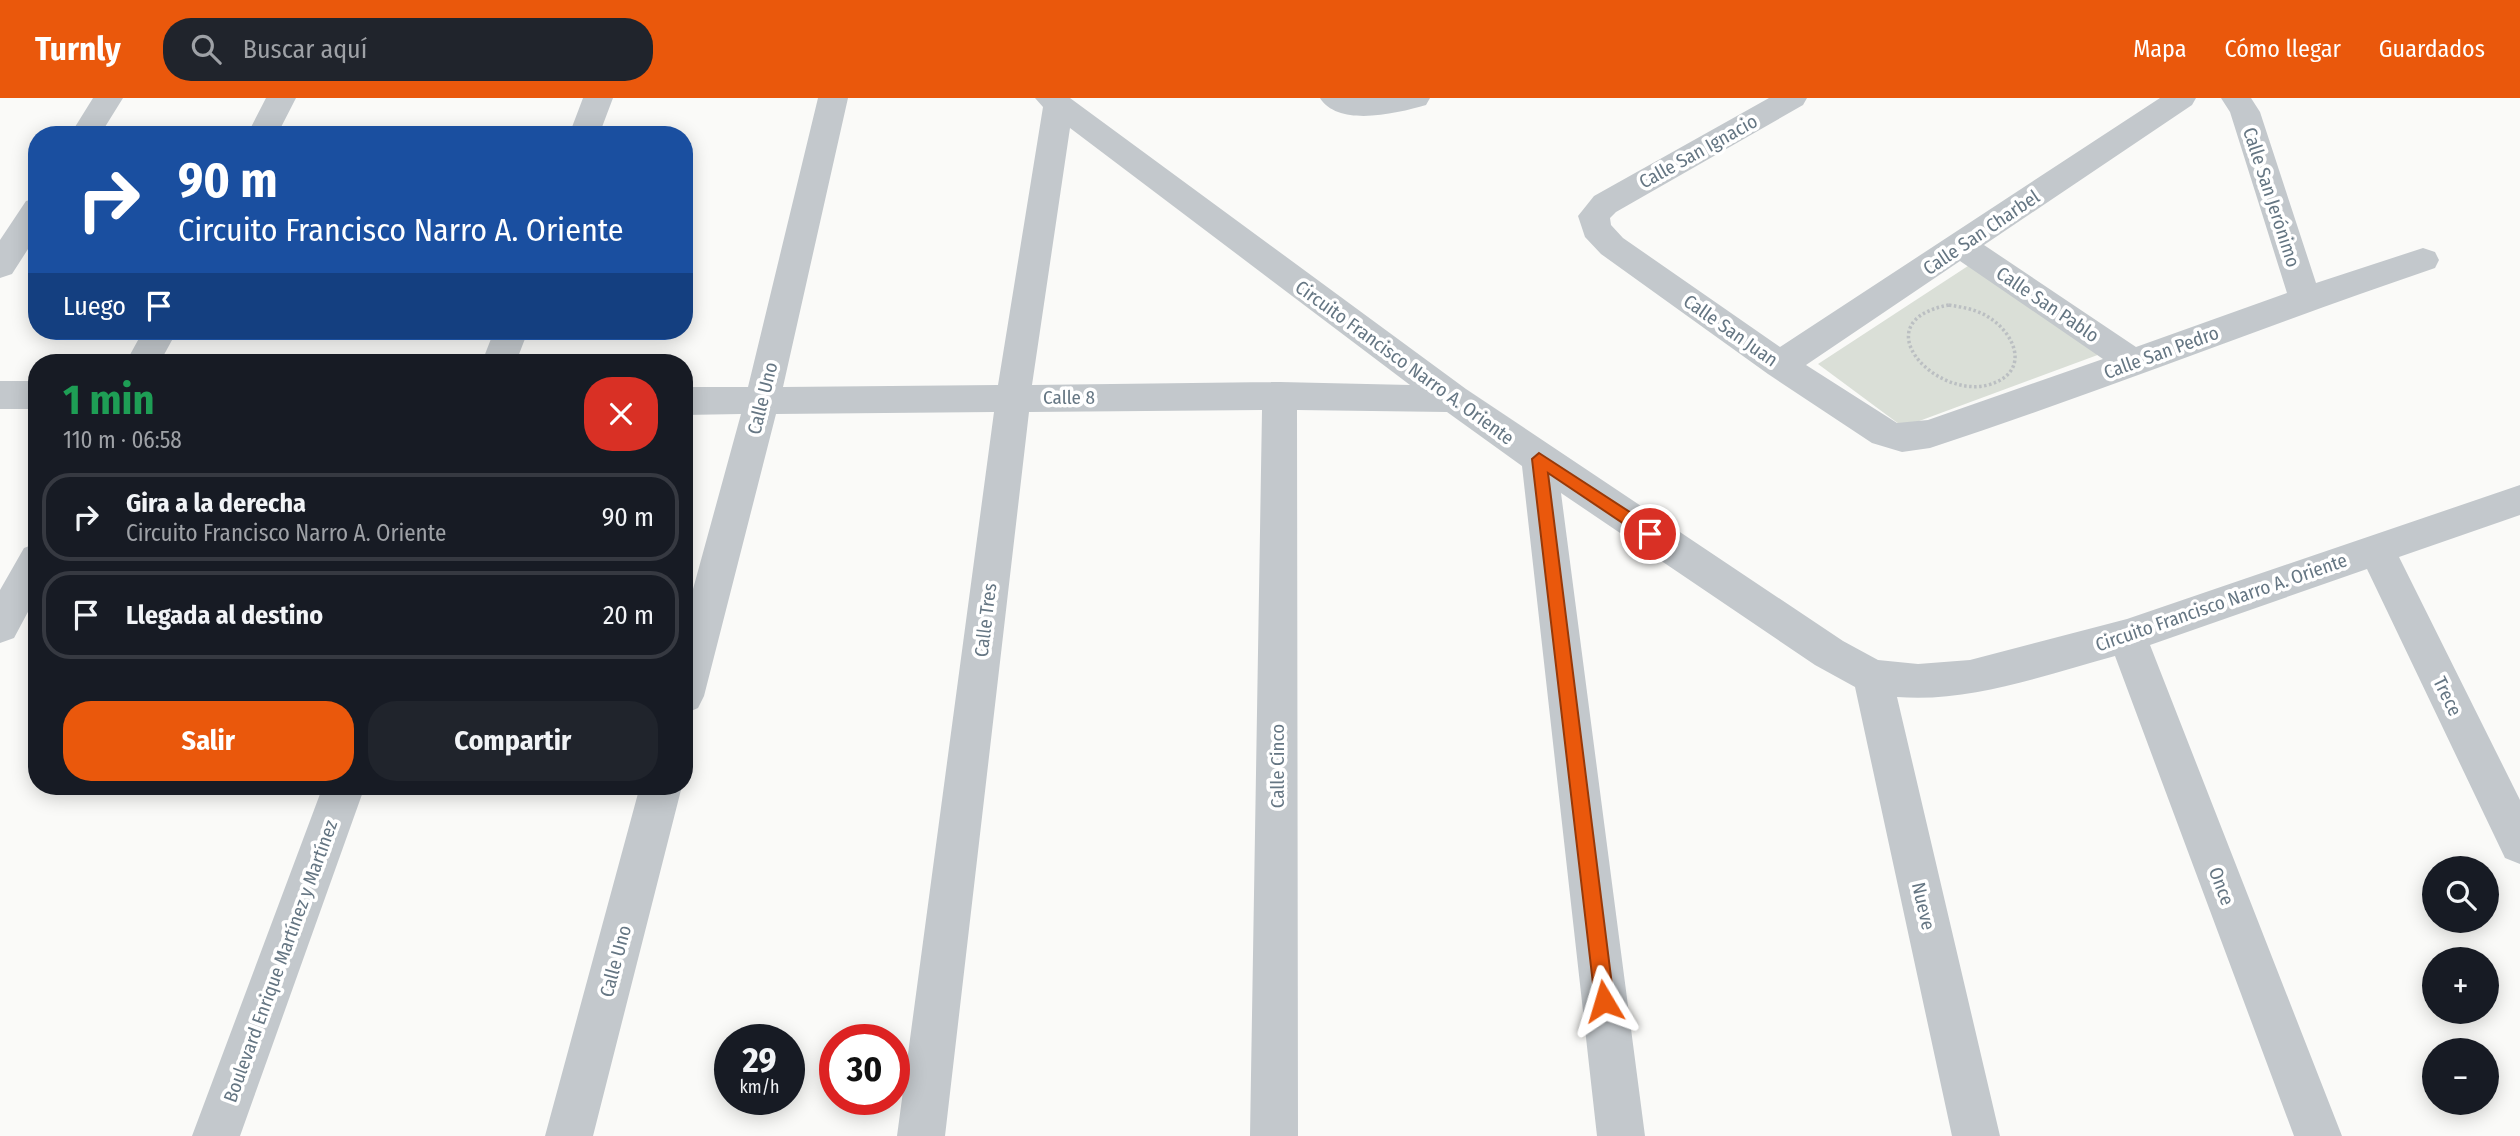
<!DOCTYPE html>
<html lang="es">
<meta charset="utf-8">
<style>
:root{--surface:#171b24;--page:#20242c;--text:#f1f3f6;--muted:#9ea1a6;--line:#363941;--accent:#ea580c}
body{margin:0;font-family:"Fira Sans Condensed",sans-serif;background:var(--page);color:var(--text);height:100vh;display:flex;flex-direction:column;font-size:26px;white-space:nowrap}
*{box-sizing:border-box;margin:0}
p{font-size:23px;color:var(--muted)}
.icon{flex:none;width:38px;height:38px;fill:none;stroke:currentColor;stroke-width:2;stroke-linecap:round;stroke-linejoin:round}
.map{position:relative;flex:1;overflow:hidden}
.sheet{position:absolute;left:28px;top:256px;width:665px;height:441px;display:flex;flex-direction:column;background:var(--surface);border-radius:28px;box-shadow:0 4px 18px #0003}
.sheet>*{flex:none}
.hud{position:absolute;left:28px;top:28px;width:665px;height:214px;border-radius:28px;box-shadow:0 4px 18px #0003;background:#1a4fa0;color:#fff;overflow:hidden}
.buttons{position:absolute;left:2422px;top:758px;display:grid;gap:14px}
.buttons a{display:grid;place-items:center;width:77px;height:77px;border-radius:50%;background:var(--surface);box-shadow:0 4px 18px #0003;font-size:35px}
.speed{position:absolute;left:714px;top:926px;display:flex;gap:14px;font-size:35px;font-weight:700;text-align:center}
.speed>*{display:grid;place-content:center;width:91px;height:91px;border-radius:50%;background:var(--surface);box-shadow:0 4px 18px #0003;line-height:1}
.speed small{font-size:18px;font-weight:400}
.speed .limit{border:10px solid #d22;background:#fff;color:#111}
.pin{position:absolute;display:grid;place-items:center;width:60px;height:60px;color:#fff;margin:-30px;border:4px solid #fff;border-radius:50%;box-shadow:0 2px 7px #0007}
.me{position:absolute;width:77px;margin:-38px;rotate:353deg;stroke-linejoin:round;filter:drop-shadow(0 0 5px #0008)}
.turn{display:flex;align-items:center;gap:24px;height:147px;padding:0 35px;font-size:32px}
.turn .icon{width:91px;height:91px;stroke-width:2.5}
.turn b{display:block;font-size:49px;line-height:60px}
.then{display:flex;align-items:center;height:66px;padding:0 35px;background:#0003;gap:14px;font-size:26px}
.round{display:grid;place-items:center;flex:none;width:74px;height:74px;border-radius:28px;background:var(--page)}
.head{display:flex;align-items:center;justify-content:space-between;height:119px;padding:0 35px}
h1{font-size:42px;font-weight:700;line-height:52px;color:#1e9e55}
.action{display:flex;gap:14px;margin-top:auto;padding:14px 35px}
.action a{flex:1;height:80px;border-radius:28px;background:var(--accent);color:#fff;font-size:28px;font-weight:700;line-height:80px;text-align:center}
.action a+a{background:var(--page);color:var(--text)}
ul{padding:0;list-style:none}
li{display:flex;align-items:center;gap:21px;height:88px;margin:0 14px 10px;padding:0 21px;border:4px solid var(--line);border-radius:28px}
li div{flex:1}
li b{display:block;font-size:26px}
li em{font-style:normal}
header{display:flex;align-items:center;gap:42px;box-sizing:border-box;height:98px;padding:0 35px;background:var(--accent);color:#fff}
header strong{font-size:33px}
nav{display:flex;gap:38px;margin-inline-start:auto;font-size:24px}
.search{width:490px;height:63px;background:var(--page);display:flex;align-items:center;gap:18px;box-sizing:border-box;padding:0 24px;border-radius:28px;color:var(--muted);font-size:26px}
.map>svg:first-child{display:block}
.green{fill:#dadfd7}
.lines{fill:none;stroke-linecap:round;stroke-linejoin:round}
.path{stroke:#bbbfc2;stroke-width:3.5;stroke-dasharray:2.5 2.5;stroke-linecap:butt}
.minor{fill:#c3c8cc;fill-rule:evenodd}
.route{fill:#ea580c;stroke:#983908;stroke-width:2}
.labels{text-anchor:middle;stroke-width:7;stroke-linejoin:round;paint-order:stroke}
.street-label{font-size:19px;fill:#657683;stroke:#fff}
</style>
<header>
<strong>Turnly</strong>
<div class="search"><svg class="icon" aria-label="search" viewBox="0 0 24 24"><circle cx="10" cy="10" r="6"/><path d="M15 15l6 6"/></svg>Buscar aquí</div>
<nav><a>Mapa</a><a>Cómo llegar</a><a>Guardados</a></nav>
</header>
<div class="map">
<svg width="2520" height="1038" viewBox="0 0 2520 1038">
<rect width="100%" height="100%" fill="#fafaf8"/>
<path class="green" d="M1971 166 2103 255 1903 329 1818 266Z"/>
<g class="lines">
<path class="path" d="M1949 207C1961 209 1974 211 1985 217 2016 234 2032 275 1988 287 1934 301 1862 223 1949 207Z"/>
<path class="minor" d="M93 0H123L100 37H70Z
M266 0H296L277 37H247Z
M583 0H613L599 37H569Z
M818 0H848L783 289 998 287 1043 9 1035 0H1070L1466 291 1843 543 1878 562 1918 566 1970 562 2127 521 2520 387V417L2399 459 2520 702V766L2505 760 2367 471 2150 547 2342 1038H2294L2115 558C2044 577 1971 605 1897 599L2000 1038H1952L1855 589 1815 567 1561 395 1645 1038H1597L1522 368 1447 314 1297 312 1298 1038H1250L1262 312 1029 314 945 1038H897L994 314 776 316 704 598 698 610 684 616V524L741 316 684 317V289H748ZM1070 30 1410 287 1280 284 1032 287Z
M1320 0H1430L1426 7C1398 15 1339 30 1320 0Z
M1769 0H1807L1803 7 1616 114 1610 120 1611 127 1623 140 1780 249 2160 0H2196L2192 7 1984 147 2136 249 2287 195 2230 14 2221 0H2251L2260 14 2316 185 2423 150 2435 154 2439 162 2435 170C2264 228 2101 294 1930 350L1902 354 1872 345 1768 276 1601 156 1585 139 1578 118 1594 98ZM1960 163 2103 261 1928 322 1897 325 1806 267Z
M37 100V137L12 176 0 180V142L26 103Z
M143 233H177L160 264H126Z
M494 233H528L516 264H482Z
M0 283H37V311H0Z
M37 445V497L14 540 0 545V492L24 450Z
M323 688H365L240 1038H192Z
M640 688H682L593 1038H545Z"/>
</g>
<path class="route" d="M1539 355 1656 431 1658 436 1656 440H1645L1548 375 1614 903 1611 909 1604 912 1598 909 1595 903 1532 361Z"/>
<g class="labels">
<g class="street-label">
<text transform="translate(1698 53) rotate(-29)" y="7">Calle San Ignacio</text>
<text transform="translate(2272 99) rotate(72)" y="7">Calle San Jerónimo</text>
<text transform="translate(1981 134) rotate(-34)" y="7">Calle San Charbel</text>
<text transform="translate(2048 206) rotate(34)" y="7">Calle San Pablo</text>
<text transform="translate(1731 232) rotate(35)" y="7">Calle San Juan</text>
<text transform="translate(2161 254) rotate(-20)" y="7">Calle San Pedro</text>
<text transform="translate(1405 264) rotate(36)" y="7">Circuito Francisco Narro A. Oriente</text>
<text x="1069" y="306">Calle 8</text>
<text transform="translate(762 300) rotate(-76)" y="7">Calle Uno</text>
<text transform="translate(2221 504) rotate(-19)" y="7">Circuito Francisco Narro A. Oriente</text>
<text transform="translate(985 522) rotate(-83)" y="7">Calle Tres</text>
<text transform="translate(2448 598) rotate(64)" y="7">Trece</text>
<text transform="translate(1277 668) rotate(-90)" y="7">Calle Cinco</text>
<text transform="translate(2222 788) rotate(69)" y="7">Once</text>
<text transform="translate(1924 808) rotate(77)" y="7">Nueve</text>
<text transform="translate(280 863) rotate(-70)" y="7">Boulevard Enrique Martínez y Martínez</text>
<text transform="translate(615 863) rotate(-75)" y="7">Calle Uno</text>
</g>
</g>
</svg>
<div class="buttons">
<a><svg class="icon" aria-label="search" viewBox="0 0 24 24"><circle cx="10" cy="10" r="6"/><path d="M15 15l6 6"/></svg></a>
<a>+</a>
<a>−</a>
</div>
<div class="speed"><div>29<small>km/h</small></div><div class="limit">30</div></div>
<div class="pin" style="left:1650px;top:436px;background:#d93025"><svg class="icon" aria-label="arrive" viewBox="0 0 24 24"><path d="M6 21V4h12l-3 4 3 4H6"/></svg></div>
<svg class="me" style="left:1604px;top:903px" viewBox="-20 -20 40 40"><path d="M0-17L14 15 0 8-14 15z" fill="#ea580c" stroke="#fff" stroke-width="4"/></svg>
<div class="hud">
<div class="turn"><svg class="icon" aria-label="right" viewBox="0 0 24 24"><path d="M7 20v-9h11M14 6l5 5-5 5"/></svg><div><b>90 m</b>Circuito Francisco Narro A. Oriente</div></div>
<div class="then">Luego<svg class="icon" aria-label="arrive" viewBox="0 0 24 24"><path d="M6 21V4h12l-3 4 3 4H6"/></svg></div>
</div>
<section class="sheet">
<div class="head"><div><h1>1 min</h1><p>110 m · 06:58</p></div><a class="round" style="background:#d93025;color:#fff"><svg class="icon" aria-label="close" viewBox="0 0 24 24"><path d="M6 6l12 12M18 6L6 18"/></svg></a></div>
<ul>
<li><svg class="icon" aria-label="right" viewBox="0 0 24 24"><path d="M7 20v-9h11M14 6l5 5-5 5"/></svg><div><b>Gira a la derecha</b><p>Circuito Francisco Narro A. Oriente</p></div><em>90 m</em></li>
<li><svg class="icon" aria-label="arrive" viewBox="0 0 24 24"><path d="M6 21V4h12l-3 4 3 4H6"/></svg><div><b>Llegada al destino</b></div><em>20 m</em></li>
</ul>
<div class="action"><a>Salir</a><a>Compartir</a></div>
</section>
</div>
